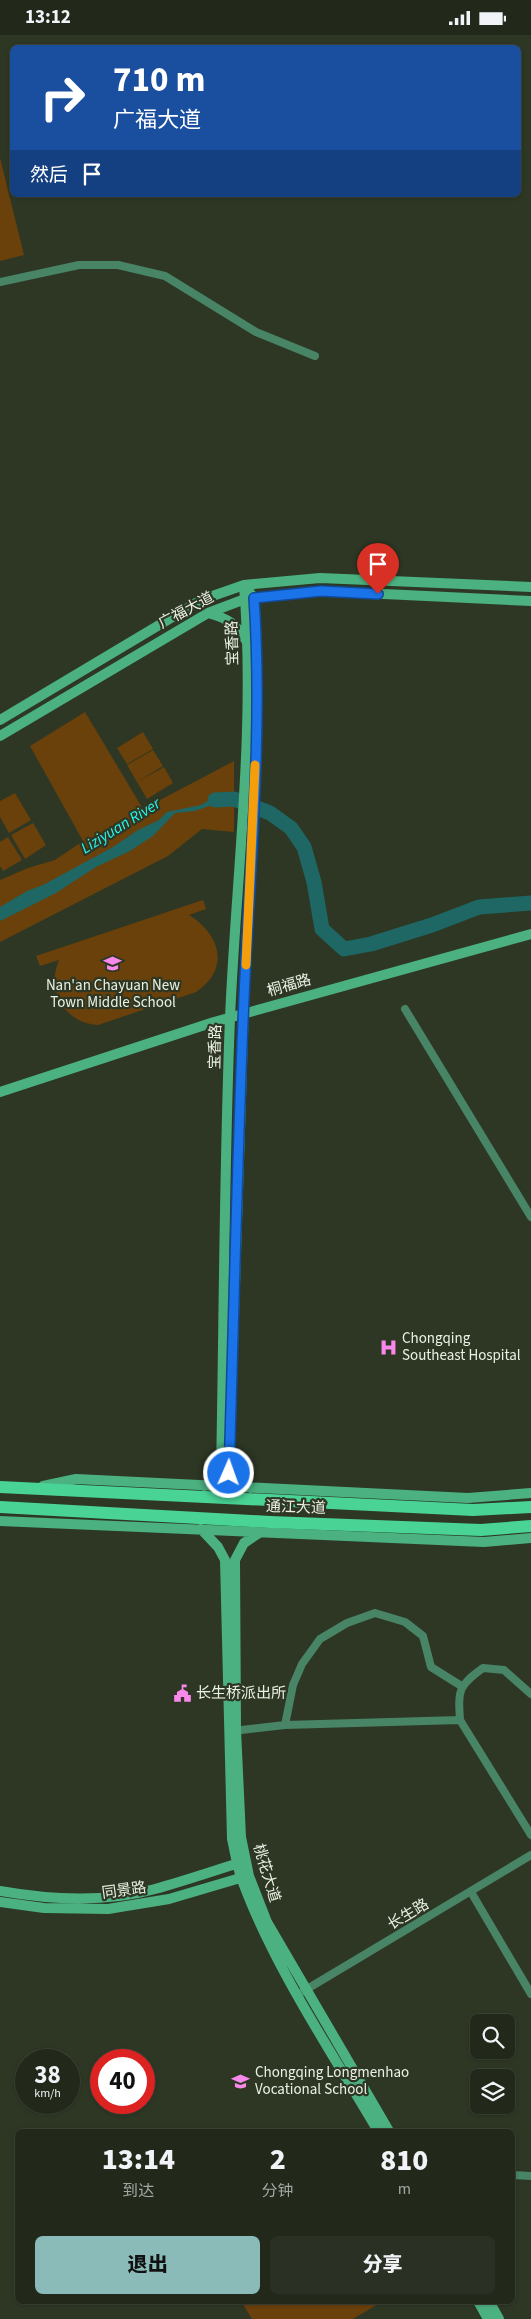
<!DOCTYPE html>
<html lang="zh">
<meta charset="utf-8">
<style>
:root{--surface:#22291b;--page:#2a3124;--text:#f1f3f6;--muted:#a2a6a3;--line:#3f453a;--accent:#8bbbb9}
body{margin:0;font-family:"Source Sans 3","Noto Sans SC",sans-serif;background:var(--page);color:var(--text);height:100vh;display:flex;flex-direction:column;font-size:19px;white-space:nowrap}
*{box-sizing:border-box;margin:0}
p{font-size:16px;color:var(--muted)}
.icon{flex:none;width:28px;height:28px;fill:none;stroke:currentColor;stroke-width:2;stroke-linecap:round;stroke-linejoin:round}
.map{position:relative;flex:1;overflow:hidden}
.drawer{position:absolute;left:15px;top:2094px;width:500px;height:175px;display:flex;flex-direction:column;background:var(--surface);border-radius:8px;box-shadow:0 1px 4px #0004,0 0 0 1px var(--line)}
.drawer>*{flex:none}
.guide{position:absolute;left:10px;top:10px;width:511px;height:152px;border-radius:8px;box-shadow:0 1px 4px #0004,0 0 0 1px var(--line);background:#1a4fa0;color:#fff;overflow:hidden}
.controls{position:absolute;left:470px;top:1979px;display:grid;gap:10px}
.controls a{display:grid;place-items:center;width:45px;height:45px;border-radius:8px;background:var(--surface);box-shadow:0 1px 4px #0004,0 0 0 1px var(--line);font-size:25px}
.speed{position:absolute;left:15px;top:2014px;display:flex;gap:10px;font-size:25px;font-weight:700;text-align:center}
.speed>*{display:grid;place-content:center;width:65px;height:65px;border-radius:50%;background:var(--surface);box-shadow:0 1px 4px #0004,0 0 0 1px var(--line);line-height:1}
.speed small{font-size:12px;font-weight:400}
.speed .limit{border:8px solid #d22;background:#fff;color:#111}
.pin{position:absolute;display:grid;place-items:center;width:42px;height:42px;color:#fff;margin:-51px -21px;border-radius:50% 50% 50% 0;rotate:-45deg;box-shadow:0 0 5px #0007}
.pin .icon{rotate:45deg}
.me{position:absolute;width:55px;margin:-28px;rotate:2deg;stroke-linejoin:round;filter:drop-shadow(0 0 4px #0008)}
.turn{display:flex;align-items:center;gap:18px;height:105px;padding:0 20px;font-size:22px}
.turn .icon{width:65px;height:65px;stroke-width:2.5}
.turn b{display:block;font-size:35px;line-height:42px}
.then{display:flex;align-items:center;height:48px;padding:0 20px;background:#0003;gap:10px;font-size:19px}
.eta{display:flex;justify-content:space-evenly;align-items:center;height:85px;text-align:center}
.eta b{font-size:30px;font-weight:800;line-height:35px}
.button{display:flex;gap:10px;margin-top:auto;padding:10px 20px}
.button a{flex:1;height:58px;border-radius:8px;background:var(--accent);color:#111;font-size:20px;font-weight:800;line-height:58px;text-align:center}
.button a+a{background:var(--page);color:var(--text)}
.status{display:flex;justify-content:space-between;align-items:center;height:35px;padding:0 25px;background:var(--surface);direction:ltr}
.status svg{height:14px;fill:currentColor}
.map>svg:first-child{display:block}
.green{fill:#6a400b}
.water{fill:#1e6764}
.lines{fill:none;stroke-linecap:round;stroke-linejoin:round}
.river{stroke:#1e6764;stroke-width:15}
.street{stroke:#488466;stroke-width:8}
.secondary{stroke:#4bb181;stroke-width:10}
.primary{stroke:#49d496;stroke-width:12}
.route-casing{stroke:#114b97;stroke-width:12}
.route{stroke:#1a73e8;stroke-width:9}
.slow{stroke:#f59e0b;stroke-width:9}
.labels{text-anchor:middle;stroke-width:4.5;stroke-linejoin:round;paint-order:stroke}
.street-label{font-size:15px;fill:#eaf0e4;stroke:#2e3724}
.poi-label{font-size:15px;fill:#eaf0e4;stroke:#2e3724;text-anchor:start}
.water-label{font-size:16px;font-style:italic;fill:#26f6f0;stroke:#2e3724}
</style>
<div class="status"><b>13:12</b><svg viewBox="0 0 49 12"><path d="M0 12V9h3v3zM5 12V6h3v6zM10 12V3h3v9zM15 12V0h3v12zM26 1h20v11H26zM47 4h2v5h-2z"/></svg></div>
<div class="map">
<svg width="531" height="2284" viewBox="0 0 531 2284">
<rect width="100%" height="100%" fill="#2e3724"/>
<path class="green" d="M0 123 24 220 0 226Z
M85 677 143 774 234 726V797L202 794 168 821 0 907V845L28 833 55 825 83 806 30 711Z
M143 697 153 714 127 729 117 713Z
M153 715 163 731 137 747 127 730Z
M164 732 173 748 147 764 137 747Z
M15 758 31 785 9 798 0 782V766Z
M33 788 46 810 25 824 11 800Z
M8 802 22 825 3 836 0 831V807Z
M203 865 206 874 189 880C220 899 231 934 196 957L98 990C64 988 46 955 59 925L40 931 36 921Z
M241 2266H383L353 2284H252Z"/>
<path class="water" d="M225 760H234V770L230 767H220L195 776 175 778 153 801 130 816 96 832 56 858 0 886V872L27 856 43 850 113 812 138 795 159 785 167 777 201 770 214 762Z"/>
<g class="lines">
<path class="river" d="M215 765 234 764 270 778 291 793 304 812 314 847 322 894 344 914 371 909 432 890 479 872 531 868"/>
<path class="street" d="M0 247 79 230H118L165 241 256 297 315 321
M405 974 531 1182
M460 1685C458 1655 458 1651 483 1633L504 1635 531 1659
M285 1690 293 1650 302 1629 320 1604 347 1588 375 1578 405 1587 423 1601 431 1632 463 1652
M233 1696 285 1690 460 1685 531 1800
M471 1857 531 1959
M302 1957 531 1820
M512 2140 531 2141"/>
<path class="secondary" d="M244 550 254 563 257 609 255 742 244 969 229 1438 251 1453
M208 578C227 583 237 589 247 607
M0 685 201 565 244 550 320 543 531 552
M0 701 208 578 245 564 321 556 531 566
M0 1057 214 987 531 899
M43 1451 76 1444 468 1463 531 1458
M204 1451 217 1443 221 1437C224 1286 224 1134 230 983 236 839 256 695 244 551
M0 1486 484 1507 531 1503
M201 1494 218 1512 225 1525 232 1804C235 1817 237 1832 242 1845 274 1932 331 2016 378 2096
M259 1498 244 1508 235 1525 236 1695 241 1802 249 1841 267 1887 389 2096
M0 1856C51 1865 105 1868 155 1854 184 1846 213 1836 242 1827
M0 1867 44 1873 108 1874 169 1864 247 1841
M478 2266 488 2284
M489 2266 499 2284"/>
<path class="primary" d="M0 1452 473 1475 531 1472
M0 1472 270 1487 481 1495 531 1491"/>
</g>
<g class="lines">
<defs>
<path id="route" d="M229 1438C234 1280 237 1121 244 963 250 830 263 696 254 563L321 556 378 559"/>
</defs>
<use href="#route" class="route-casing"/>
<use href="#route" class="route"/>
<path class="slow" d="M246 930 255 730"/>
</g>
<defs>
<symbol id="school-bare" viewBox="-9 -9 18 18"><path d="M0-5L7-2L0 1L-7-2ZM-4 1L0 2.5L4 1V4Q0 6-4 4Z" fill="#f888ea" stroke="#2e3724" stroke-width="2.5" paint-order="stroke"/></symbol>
<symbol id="hospital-bare" viewBox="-9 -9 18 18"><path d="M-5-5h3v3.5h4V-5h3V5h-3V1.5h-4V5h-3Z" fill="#f888ea" stroke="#2e3724" stroke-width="2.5" paint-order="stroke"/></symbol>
<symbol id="civic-bare" viewBox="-9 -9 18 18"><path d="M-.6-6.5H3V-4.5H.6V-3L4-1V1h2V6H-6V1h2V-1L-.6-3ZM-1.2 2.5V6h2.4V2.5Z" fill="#f888ea" stroke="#2e3724" stroke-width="2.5" paint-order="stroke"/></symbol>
</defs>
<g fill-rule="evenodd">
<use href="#school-bare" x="100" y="916" width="25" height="25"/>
<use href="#hospital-bare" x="376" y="1300" width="25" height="25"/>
<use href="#civic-bare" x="170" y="1646" width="25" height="25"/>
<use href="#school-bare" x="228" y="2034" width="25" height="25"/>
</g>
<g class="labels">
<g class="street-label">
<text transform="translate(186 575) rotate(-28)" y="5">广福大道</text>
<text transform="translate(232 608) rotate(-91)" y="5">宝香路</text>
<text transform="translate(289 950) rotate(-16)" y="5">桐福路</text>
<text transform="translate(215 1012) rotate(-89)" y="5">宝香路</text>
<text transform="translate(296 1472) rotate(2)" y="5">通江大道</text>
<text transform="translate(267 1838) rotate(73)" y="5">桃花大道</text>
<text transform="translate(124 1855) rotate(-8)" y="5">同景路</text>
<text transform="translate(408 1879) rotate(-31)" y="5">长生路</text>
</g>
<g class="poi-label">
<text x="113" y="955" text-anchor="middle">Nan'an Chayuan New<tspan x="113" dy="17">Town Middle School</tspan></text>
<text x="402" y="1308">Chongqing<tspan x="402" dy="17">Southeast Hospital</tspan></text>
<text x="196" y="1663">长生桥派出所</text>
<text x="255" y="2042">Chongqing Longmenhao<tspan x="255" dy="17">Vocational School</tspan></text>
</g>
<g class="water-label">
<text transform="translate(120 790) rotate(-32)" y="6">Liziyuan River</text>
</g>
</g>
</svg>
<div class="controls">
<a><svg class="icon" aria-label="search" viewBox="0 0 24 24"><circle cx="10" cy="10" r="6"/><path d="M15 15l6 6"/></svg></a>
<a><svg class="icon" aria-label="layers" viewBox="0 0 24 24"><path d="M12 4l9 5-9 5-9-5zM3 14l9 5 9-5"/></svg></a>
</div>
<div class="speed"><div>38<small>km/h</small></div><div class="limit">40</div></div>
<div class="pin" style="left:378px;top:559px;background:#d93025"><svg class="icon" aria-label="arrive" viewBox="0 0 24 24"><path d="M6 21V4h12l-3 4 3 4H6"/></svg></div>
<svg class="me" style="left:229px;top:1438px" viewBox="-20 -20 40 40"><circle r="17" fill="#1a73e8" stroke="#fff" stroke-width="3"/><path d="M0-11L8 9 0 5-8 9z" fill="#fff"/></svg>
<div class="guide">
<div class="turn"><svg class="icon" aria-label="right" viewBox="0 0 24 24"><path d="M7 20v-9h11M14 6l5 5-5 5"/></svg><div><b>710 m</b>广福大道</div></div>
<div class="then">然后<svg class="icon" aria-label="arrive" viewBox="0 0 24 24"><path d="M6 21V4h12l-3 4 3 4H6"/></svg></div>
</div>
<section class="drawer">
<div class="eta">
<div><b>13:14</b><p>到达</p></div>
<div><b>2</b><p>分钟</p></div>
<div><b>810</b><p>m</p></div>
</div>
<div class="button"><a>退出</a><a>分享</a></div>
</section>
</div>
